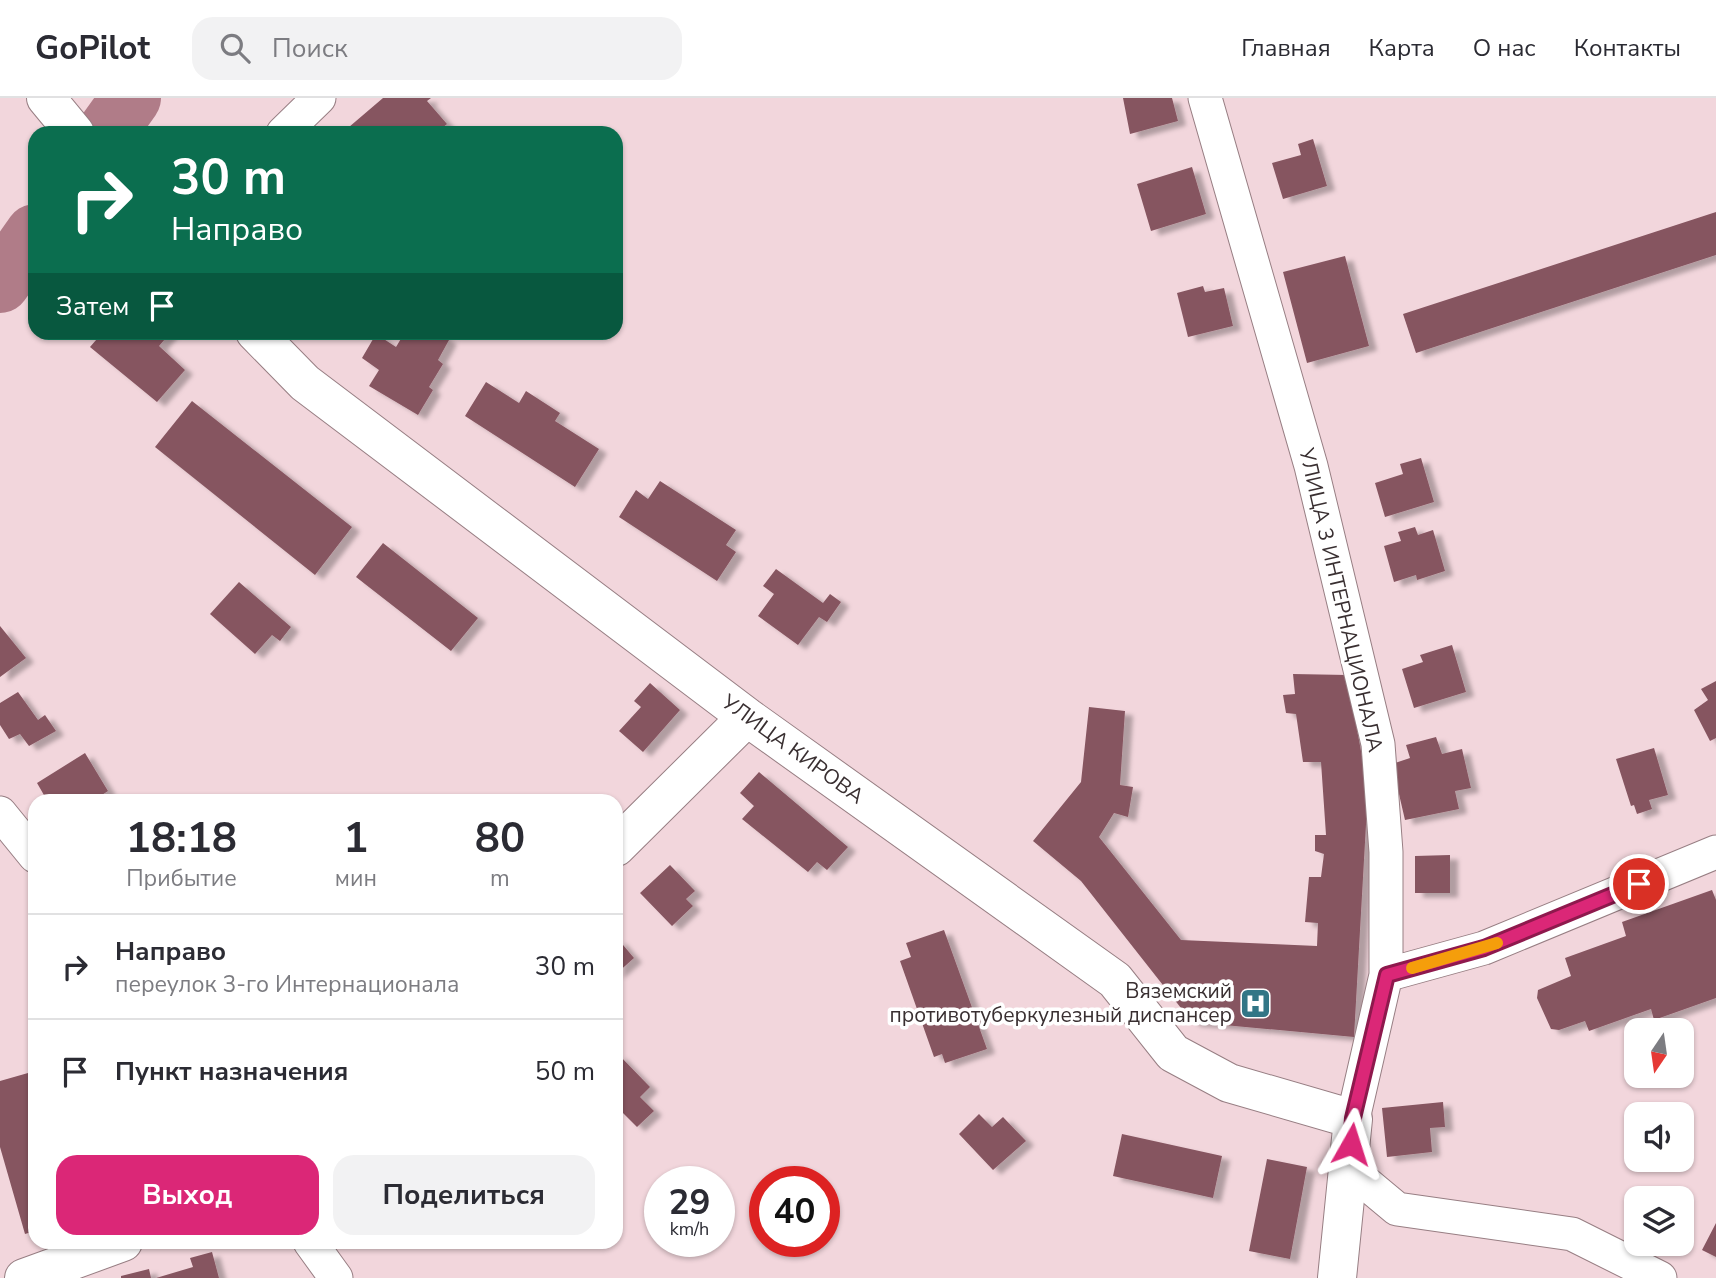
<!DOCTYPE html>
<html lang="ru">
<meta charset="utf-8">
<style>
:root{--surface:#fff;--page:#f2f2f3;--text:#2b2b33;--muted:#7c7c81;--line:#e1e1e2;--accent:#db2777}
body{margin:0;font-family:"Nunito Sans",sans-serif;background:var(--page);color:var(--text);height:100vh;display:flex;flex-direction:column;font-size:26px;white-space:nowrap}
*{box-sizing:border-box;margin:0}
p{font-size:23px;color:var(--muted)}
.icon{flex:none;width:38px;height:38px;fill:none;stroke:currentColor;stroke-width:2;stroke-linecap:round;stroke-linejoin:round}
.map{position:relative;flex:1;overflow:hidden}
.details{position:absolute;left:28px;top:696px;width:595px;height:455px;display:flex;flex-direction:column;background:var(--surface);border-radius:21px;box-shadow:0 2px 5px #0004}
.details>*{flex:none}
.top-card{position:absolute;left:28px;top:28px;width:595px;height:214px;border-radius:21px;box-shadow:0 2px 5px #0004;background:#0b6e4f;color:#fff;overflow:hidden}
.needle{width:46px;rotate:193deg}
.tools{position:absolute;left:1624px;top:920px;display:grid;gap:14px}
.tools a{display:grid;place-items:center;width:70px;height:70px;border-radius:14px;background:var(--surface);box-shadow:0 2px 5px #0004;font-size:35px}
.speed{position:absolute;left:644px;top:1068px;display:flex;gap:14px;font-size:35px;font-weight:700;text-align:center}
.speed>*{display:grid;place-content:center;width:91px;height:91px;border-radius:50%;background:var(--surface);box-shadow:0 2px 5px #0004;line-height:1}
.speed small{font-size:18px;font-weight:400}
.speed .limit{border:10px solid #d22;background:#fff;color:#111}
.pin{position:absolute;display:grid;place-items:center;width:60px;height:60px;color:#fff;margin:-30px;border:4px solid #fff;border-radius:50%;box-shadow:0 2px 7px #0007}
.me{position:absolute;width:77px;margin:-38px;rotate:6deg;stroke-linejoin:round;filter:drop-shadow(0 0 5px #0008)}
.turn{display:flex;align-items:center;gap:24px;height:147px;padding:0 28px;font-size:32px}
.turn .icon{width:91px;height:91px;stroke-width:2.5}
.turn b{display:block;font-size:49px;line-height:60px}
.then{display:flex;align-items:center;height:66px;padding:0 28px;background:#0003;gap:14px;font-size:26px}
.eta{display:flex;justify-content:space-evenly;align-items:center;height:119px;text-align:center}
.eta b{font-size:42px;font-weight:700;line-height:49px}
.button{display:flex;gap:14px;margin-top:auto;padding:14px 28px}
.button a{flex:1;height:80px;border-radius:21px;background:var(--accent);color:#fff;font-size:28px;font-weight:700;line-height:80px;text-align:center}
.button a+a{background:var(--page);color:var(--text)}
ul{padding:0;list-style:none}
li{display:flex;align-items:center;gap:21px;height:105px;padding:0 28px;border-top:2px solid var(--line)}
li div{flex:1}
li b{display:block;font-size:26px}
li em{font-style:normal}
header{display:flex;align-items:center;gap:42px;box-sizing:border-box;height:98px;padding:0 35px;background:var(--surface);border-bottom:2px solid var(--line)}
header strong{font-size:33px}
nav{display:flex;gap:38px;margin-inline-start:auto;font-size:24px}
.search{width:490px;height:63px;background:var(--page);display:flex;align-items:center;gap:18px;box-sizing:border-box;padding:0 24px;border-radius:21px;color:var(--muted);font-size:26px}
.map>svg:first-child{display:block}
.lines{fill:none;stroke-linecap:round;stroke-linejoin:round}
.river{stroke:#b07c88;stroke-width:60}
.building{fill:#865560;filter:url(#shadow)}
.minor-casing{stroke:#977e83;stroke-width:35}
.tertiary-casing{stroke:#977e83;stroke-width:40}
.minor{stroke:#fff;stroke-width:33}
.tertiary{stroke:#fff;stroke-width:38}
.route-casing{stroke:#8e194d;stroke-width:18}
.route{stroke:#db2777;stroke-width:12}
.slow{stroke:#f59e0b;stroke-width:12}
.labels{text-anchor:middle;stroke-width:7;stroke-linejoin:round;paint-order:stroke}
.street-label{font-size:21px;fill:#392f31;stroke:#fff}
.poi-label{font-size:21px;fill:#392f31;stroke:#fff;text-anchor:end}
</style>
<header>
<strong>GoPilot</strong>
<div class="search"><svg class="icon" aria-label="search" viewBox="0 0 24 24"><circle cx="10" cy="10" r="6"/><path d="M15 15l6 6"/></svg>Поиск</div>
<nav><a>Главная</a><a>Карта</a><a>О нас</a><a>Контакты</a></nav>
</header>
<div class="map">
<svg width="1716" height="1180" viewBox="0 0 1716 1180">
<defs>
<filter id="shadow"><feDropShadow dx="8" dy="4.5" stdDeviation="2" flood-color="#0004"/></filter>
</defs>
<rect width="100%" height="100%" fill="#f2d6dc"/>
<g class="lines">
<path class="river" d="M106 35 131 0
M0 185 35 136"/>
</g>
<path class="building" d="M383 0H431L427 3 447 26 436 35H342Z
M1123 0H1172L1178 23 1130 36Z
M1313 41 1327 88 1283 101 1272 65 1301 57 1298 46Z
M1192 69 1206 116 1151 133 1137 86Z
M1716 114V157L1416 255 1403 216Z
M1345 158 1369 248 1307 265 1283 174Z
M1203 188 1205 194 1224 190 1233 228 1188 239 1177 195Z
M103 234H171L159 248 185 272 157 304 90 249Z
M405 234H436L449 242 438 262 443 266 429 289 433 292 418 317 369 288 379 272 362 260 376 236 396 249Z
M486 284 519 305 526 293 560 315 555 323 599 351 575 389 465 318Z
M192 303 352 429 315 477 155 349Z
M1421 360 1434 404 1385 419 1375 385 1403 376 1400 366Z
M660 383 736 432 726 447 736 454 717 483 619 419 636 392 648 401Z
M1415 429 1418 437 1433 432 1445 473 1417 482 1416 477 1394 484 1384 448 1401 443 1398 434Z
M383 445 478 520 451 553 356 479Z
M776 471 823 505 830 496 841 504 827 524 819 519 798 547 758 518 774 496 763 488Z
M239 484 291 529 280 543 272 537 255 556 210 516Z
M0 528 26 560 0 579Z
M1452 547 1466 594 1414 610 1402 571 1423 564 1420 557Z
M1293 576 1347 577 1368 691 1354 939 1192 924 1081 783 1033 743 1081 684 1089 609 1125 613 1120 687 1133 689 1128 719 1114 715 1099 739 1181 842 1317 848 1318 825 1305 824 1309 779H1321L1324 756 1315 753V737H1326L1321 664H1303L1296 616 1286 615 1283 597 1295 596Z
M1716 583V640L1710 643 1694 612 1708 602 1701 591Z
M650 585 680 612 643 654 619 633 641 609 634 603Z
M18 594 38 622 45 617 56 633 29 648 20 636 9 641 0 627V605Z
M1436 639 1442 656 1462 651 1471 690 1455 693 1459 711 1405 722 1392 666 1410 660 1406 647Z
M1654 650 1668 697 1649 702 1652 711 1637 716 1634 707 1631 708 1616 661Z
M85 655 108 693 91 704H79L77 701 72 704H48L37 685Z
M759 674 848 749 827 772 817 764 808 774 742 721 754 708 740 695Z
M1450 757V795H1415V758Z
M670 767 695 793 686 801 693 808 672 828 640 795Z
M1712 792 1716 802V900L1654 922 1651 911 1589 933 1585 923 1559 932 1551 931 1537 900 1538 892 1571 878 1565 860 1626 838 1622 824Z
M944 832 987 951 945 965 942 956 934 959 900 863 911 859 906 845Z
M618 841 634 860 616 876V843Z
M618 956 650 989 640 999 654 1013 637 1029 616 1008V958Z
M35 973V1133L25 1136 0 1049V983Z
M1443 1004 1445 1029 1430 1030 1432 1054 1387 1059 1382 1010Z
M979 1016 992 1029 1003 1019 1026 1043 993 1072 959 1036Z
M1122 1036 1222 1058 1213 1100 1113 1078Z
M1267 1061 1307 1069 1290 1161 1249 1153Z
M1716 1125V1159L1702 1152Z
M212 1154 219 1180H156L193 1169 190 1160Z
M149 1171 151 1180H121V1178Z"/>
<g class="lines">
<defs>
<path id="minor" d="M1205 0 1311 368 1378 646 1386 754V877L1353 1021
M283 35 319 0
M0 715 35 758
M1386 877 1484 850 1716 754
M1349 1071 1397 1111 1572 1136 1660 1180
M310 1144 336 1180"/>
<path id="tertiary" d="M46 0 75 35
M255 234 305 285 747 619 1115 882 1173 955 1229 985 1353 1021 1337 1180
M616 749 747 619
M24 1180 123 1144"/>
</defs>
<use href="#minor" class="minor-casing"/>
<use href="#tertiary" class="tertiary-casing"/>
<use href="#minor" class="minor"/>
<use href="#tertiary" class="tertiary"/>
</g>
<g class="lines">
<defs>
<path id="route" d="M1351 1046 1353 1020 1387 877 1484 850 1639 786"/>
</defs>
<use href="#route" class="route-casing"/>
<use href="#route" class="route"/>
<path class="slow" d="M1412 870 1497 845"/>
</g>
<defs>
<symbol id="hospital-square" viewBox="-11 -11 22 22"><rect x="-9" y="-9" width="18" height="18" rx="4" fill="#327686" stroke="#fff"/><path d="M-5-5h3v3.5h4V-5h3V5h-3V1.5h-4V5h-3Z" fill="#fff"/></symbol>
</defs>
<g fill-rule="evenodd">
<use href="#hospital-square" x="1238" y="888" width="35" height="35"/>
</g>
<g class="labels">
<g class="street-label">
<text transform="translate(1341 502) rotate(77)" y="7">УЛИЦА 3 ИНТЕРНАЦИОНАЛА</text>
<text transform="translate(793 651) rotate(36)" y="7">УЛИЦА КИРОВА</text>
</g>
<g class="poi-label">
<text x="1232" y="900">Вяземский<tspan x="1232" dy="24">противотуберкулезный диспансер</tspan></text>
</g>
</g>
</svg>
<div class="tools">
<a><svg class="needle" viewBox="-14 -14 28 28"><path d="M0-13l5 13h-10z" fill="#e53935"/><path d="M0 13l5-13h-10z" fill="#7c7c81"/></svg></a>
<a><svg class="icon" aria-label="sound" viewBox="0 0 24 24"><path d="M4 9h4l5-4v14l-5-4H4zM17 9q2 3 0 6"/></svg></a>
<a><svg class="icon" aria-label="layers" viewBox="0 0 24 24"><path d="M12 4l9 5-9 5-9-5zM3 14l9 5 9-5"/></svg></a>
</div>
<div class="speed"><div>29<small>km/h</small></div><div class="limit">40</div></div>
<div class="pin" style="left:1639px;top:786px;background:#d93025"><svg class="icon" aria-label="arrive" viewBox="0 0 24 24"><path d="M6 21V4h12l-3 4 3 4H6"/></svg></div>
<svg class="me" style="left:1351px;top:1046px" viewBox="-20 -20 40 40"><path d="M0-17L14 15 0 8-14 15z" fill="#db2777" stroke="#fff" stroke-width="4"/></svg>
<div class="top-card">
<div class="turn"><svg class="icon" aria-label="right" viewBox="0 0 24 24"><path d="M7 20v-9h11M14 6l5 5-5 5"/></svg><div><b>30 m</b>Направо</div></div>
<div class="then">Затем<svg class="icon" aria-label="arrive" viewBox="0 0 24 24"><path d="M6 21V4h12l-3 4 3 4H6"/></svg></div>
</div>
<section class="details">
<div class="eta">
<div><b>18:18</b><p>Прибытие</p></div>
<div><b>1</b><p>мин</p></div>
<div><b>80</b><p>m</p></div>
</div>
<ul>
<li><svg class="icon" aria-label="right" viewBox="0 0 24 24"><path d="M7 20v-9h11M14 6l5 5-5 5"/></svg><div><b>Направо</b><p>переулок 3-го Интернационала</p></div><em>30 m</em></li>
<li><svg class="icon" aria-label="arrive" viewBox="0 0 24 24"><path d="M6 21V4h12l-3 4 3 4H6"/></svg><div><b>Пункт назначения</b></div><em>50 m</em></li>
</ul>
<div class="button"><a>Выход</a><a>Поделиться</a></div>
</section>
</div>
